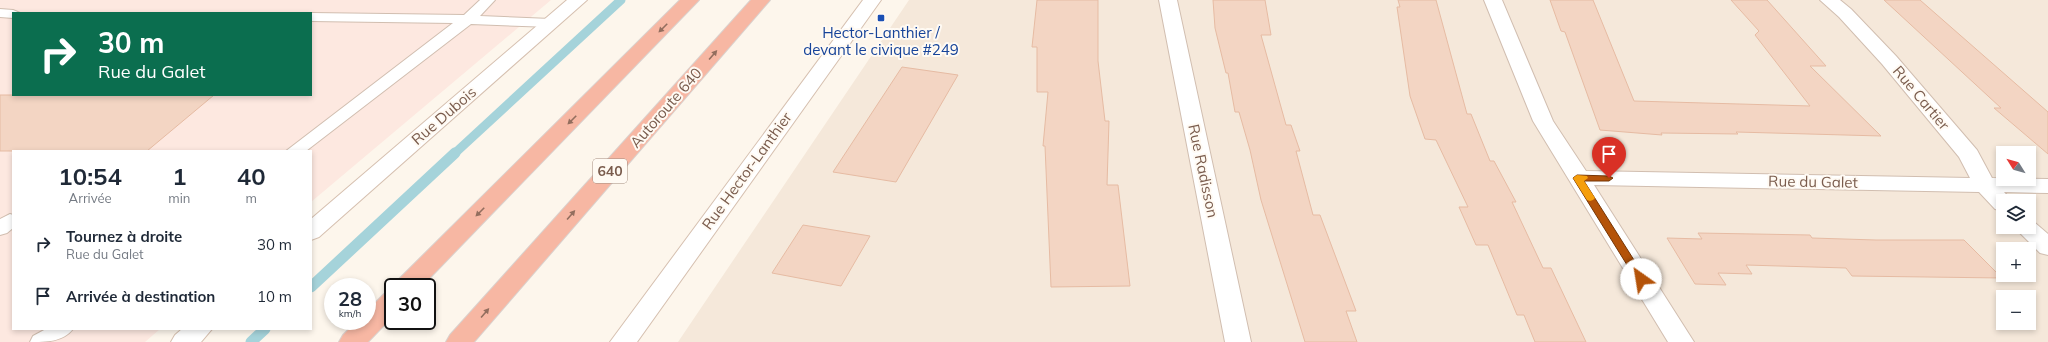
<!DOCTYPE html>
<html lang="fr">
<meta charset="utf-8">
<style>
:root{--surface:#fff;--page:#f6f6f7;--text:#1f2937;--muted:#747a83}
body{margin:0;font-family:Mulish,sans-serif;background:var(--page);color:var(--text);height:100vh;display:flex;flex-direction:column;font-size:15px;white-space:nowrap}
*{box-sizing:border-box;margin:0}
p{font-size:13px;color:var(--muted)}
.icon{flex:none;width:22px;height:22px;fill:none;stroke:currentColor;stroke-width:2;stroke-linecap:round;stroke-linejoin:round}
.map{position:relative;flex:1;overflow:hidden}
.sheet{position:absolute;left:12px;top:150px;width:300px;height:180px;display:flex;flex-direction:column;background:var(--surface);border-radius:0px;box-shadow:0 2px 6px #0003}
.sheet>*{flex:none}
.guide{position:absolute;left:12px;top:12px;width:300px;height:84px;border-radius:0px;box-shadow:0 2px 6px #0003;background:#0b6e4f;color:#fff;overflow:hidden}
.needle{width:26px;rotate:307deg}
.controls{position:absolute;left:1996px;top:146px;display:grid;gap:8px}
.controls a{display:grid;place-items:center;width:40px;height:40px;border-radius:0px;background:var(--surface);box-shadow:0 2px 6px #0003;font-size:20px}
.speed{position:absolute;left:324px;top:278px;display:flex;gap:8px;font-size:20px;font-weight:700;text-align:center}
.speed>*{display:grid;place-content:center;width:52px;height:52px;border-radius:50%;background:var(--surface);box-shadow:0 2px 6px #0003;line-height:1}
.speed small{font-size:10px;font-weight:400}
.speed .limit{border:2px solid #111;border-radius:6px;background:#fff;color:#111}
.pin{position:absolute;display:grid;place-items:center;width:34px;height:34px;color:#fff;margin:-41px -17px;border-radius:50% 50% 50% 0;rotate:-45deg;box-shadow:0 0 4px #0007}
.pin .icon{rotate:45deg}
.me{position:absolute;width:44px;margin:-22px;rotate:328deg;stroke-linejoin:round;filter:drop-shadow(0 0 3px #0008)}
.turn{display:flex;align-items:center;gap:14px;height:84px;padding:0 20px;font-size:18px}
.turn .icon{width:52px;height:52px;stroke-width:2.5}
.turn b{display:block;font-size:28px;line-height:34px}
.eta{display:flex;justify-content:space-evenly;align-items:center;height:68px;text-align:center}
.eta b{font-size:24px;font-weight:700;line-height:28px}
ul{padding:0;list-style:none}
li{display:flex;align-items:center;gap:12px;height:52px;padding:0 20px}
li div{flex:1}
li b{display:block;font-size:15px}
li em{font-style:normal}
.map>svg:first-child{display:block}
.residential{fill:#f5e8da;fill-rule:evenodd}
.commercial{fill:#fde8e0;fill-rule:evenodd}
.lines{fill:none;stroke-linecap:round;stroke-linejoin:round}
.stream-far1{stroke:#a5d3da;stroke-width:9}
.stream{stroke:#a5d3da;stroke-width:11}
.building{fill:#f3d5c3;stroke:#e6bba3}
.lane-casing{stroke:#d1beb0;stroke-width:2}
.street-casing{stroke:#d1beb0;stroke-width:2}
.secondary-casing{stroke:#d6c0b0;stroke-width:2}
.highway-casing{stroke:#dad1cd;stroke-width:2}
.lane{fill:#fff;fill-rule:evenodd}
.street{fill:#fff;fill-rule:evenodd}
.secondary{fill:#fff;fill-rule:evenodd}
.highway{fill:#f7b7a3;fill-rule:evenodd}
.oneway{fill:#936e5e}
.route{fill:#b45309;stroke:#753606}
.slow{fill:#f59e0b}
.transit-dot{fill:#1a4fb4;stroke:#fffaf3;stroke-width:1.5}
.labels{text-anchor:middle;stroke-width:4;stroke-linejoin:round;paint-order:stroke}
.shield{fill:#fffaf3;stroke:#a28b7f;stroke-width:1}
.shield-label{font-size:14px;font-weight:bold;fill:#7a5c4d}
.transit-label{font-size:15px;fill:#164399;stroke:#fffaf3}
.street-label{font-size:15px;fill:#7a5c4d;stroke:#fffaf3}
</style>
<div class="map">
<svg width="2048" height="342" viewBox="0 0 2048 342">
<rect width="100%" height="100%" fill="#fdf6ec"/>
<path class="residential" d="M909 0H2048V342H678ZM2003 153H2029V179H2003ZM2003 201H2029V227H2003ZM2003 249H2029V275H2003ZM2003 297H2029V323H2003Z"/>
<path class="commercial" d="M0 0H551L311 202V151H13V329H160L145 342H0ZM13 13H311V95H13Z"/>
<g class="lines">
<path class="stream-far1" d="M454 154 621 0"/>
<path class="stream" d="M311 287 455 153
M251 342 265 329"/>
</g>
<path class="building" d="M1037 0H1098V61L1105 121H1109L1107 185H1118L1130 286 1051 287 1045 146H1043L1048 92H1037V47H1032Z
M1213 0H1265L1271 35H1261L1286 125H1291L1300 151H1296L1313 215H1320L1356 311H1346L1357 342H1305L1261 200 1250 150 1239 112H1235L1228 73H1226L1215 28Z
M1398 0H1436L1467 114H1471L1490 161H1494L1516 202H1512L1543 268H1551L1586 342H1535L1524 315H1517L1488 245H1476L1459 207H1468L1436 140 1425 139 1410 96 1397 7H1400Z
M1550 0H1593L1634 101 1810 106 1755 35 1759 31 1731 0H1767L1826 66H1810L1881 136 1736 132 1738 134 1661 133 1662 135 1600 130 1565 32 1561 31Z
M1884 0H1920L2048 112V154L1994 108H2001Z
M902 67 958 75 896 182 833 172Z
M0 95H214L147 151H0Z
M803 225 870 236 841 286 772 273Z
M1698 233 1810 235 1812 238 1876 240H1964L2002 278 1852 276 1846 268 1746 265 1752 274 1718 273 1726 285 1695 284 1667 238 1702 239Z"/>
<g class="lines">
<defs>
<path id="lane" d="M480 0H495L480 16 551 19 556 20 558 23 556 26 551 27 471 24 306 151H286L453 23 311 21V13H309H311L464 15Z
M0 9 13 10 20 13H13V18L0 17Z
M10 214 13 215V228L7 233 0 235V219Z
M46 329H73C63 342 46 342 30 342L33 336Z"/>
<path id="street" d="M1159 0H1177L1251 342H1225Z
M1484 0H1502L1553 121 1586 171 1970 178 1959 157 1882 64 1839 17 1820 0H1840L1851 9 1896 56 1977 150 1992 178 2048 179V193L2004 192 2012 201H2003V211L1995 209 1979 192 1594 185 1694 342H1668L1533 121Z
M2029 220 2034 222 2048 234V255L2040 253 2014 227H2029Z"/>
<path id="secondary" d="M567 0H587L319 237 311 240V219Z
M863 0H881L637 342H610Z
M182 329H212L201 342H171L175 335Z"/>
<path id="highway" d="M680 0H699L421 287H394L397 281Z
M751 0H770L474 342H446L450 335Z
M393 291V316L368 342H339L343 335 357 321H367V311L384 294Z"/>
</defs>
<use href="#lane" class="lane-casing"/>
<use href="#street" class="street-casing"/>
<use href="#secondary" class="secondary-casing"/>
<use href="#highway" class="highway-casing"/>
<use href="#lane" class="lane"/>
<use href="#street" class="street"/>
<use href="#secondary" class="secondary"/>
<use href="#highway" class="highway"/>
</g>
<defs><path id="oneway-solid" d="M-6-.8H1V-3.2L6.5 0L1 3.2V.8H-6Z"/></defs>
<g class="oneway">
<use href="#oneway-solid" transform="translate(663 28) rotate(135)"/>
<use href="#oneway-solid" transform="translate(713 55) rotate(-49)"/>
<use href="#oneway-solid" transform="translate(572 120) rotate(135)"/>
<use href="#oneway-solid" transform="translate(480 212) rotate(135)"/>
<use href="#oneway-solid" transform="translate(571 215) rotate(-49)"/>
<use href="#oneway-solid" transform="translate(485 313) rotate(-49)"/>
</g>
<path class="route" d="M1577 175 1609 176 1613 178 1609 181H1584L1646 279 1645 281H1637L1573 178Z"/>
<path class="slow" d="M1577 175 1587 176 1588 178 1584 181 1595 198 1593 200 1590 201 1587 200 1573 178Z"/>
<rect class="transit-dot" x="877" y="14" width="8" height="8" rx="2"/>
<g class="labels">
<rect class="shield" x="593" y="159" width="34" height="24" rx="3"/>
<g class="shield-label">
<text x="610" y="176">640</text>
</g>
<g class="transit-label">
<text x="881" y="38">Hector-Lanthier /<tspan x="881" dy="17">devant le civique #249</tspan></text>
</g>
<g class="street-label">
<text transform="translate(1921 98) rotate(50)" y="5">Rue Cartier</text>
<text transform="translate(666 108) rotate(-49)" y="5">Autoroute 640</text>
<text transform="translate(444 116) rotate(-41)" y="5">Rue Dubois</text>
<text transform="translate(747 171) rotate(-54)" y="5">Rue Hector-Lanthier</text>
<text transform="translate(1203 171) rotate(78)" y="5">Rue Radisson</text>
<text transform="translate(1813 182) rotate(1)" y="5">Rue du Galet</text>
</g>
</g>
</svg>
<div class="controls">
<a><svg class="needle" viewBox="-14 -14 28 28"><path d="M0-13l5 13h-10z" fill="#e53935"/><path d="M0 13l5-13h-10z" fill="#747a83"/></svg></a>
<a><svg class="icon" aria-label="layers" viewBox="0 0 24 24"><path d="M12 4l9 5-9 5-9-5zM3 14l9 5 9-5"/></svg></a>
<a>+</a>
<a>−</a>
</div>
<div class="speed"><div>28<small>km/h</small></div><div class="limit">30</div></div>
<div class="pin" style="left:1609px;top:178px;background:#d93025"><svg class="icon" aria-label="arrive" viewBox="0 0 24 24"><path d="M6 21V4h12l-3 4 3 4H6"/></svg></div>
<svg class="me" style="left:1641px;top:279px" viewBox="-20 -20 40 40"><circle r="19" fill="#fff"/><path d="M0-13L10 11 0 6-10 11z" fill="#b45309"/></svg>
<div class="guide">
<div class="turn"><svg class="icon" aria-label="right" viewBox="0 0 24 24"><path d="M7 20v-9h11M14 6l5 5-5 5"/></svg><div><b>30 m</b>Rue du Galet</div></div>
</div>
<section class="sheet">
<div class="eta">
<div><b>10:54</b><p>Arrivée</p></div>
<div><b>1</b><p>min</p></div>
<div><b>40</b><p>m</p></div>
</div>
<ul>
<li><svg class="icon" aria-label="right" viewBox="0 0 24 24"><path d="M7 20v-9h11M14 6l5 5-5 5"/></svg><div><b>Tournez à droite</b><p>Rue du Galet</p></div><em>30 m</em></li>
<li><svg class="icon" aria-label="arrive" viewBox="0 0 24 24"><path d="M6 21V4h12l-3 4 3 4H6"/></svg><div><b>Arrivée à destination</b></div><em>10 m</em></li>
</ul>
</section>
</div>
